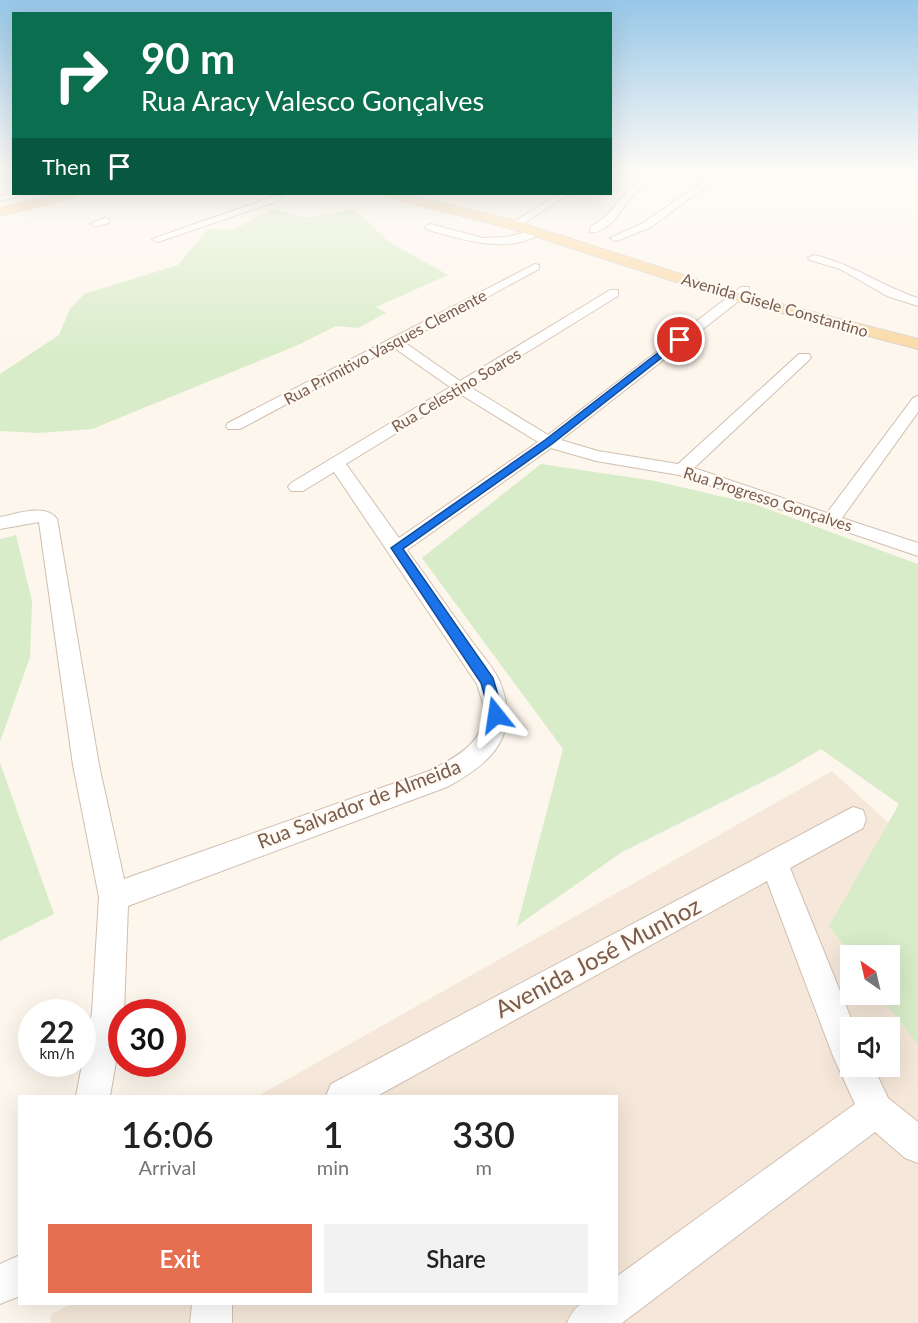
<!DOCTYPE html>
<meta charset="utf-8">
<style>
:root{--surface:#fff;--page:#f2f2f2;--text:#222;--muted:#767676;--accent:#e76f51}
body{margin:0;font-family:Lato,sans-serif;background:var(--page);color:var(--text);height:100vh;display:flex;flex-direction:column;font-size:22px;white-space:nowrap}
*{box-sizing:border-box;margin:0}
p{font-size:20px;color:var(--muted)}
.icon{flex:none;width:33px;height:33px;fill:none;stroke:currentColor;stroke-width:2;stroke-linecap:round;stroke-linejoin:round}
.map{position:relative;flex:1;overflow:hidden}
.sheet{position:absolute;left:18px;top:1095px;width:600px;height:210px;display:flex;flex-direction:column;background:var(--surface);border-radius:0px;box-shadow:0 6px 24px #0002}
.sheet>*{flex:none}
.hud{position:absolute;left:12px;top:12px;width:600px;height:183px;border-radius:0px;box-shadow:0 6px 24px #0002;background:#0b6e4f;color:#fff;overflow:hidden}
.needle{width:39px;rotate:326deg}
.tools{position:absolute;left:840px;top:945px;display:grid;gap:12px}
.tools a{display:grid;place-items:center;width:60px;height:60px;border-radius:0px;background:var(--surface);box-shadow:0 6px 24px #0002;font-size:30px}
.speed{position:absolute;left:18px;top:999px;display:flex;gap:12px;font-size:30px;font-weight:700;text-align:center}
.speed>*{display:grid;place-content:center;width:78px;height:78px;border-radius:50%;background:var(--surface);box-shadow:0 6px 24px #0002;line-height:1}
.speed small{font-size:15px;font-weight:400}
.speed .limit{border:9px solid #d22;background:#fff;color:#111}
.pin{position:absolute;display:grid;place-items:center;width:51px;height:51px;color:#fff;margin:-26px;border:3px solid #fff;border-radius:50%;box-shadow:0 2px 6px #0007}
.me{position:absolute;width:66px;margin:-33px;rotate:345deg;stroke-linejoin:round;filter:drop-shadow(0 0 4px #0008)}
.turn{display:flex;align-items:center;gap:21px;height:126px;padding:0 30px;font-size:27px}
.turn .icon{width:78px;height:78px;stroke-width:2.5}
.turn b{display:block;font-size:42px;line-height:51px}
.then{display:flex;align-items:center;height:57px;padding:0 30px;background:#0003;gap:12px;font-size:22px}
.eta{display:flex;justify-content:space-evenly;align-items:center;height:102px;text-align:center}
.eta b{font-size:36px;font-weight:600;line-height:42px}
.action{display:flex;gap:12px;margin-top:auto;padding:12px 30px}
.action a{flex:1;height:69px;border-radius:0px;background:var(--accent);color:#fff;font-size:24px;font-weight:600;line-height:69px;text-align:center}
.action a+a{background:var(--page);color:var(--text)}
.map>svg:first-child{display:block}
.residential{fill:#f5e8da;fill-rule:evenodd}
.green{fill:#d8ecc9}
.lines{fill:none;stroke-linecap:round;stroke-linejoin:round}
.minor-casing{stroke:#d1beb0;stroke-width:2}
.major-casing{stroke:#dad1cd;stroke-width:2}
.minor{fill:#fff;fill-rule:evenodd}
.major{fill:#fbd9a5;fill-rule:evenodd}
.route{fill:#1a73e8;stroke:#114b97;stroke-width:1.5}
.labels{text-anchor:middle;stroke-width:4.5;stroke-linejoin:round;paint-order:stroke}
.far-street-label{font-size:16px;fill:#7a5c4d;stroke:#fffaf3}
.street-label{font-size:20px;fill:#7a5c4d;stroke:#fffaf3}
.near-street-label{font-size:24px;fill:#7a5c4d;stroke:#fffaf3}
</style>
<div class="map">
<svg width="918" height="1323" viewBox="0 0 918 1323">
<rect width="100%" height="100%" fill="#fdf6ec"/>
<path class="residential" d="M832 771 918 850V1323H50L52 1314 71 1304H616V1096H258ZM850 956H890V994H850ZM850 1028H890V1066H850Z"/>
<path class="green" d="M272 209 306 218 354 209 389 242 448 275 376 307 386 313 358 328 336 326 298 345 92 429 38 433 0 431V374L59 335 70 309 84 294 178 265 208 229 233 230Z
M541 464 655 481 754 504 918 564V1045L880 995 890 994V956L851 955 829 926 899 804 821 749 782 772 622 852 517 926 563 749 422 558Z
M16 535 32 601 30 657 0 742V539Z
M0 763 54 914 0 941Z"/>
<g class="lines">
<defs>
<path id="minor" d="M658 171H667C658 180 645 184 636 193 623 204 610 235 590 232V228L607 215 629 189Z
M718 171H727L651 227 619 240 615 241 610 238 643 223Z
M14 172V178L0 179V173Z
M14 193 27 194 0 201V195Z
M558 194H569L518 227 509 225Z
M278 195 283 198 281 200 161 241 157 242 152 239Z
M105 218 109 219V223L95 227 90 224Z
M430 224 483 238 508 237 537 229 542 232C513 256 458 239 426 229L425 227Z
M814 255C853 264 881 286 918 298V306L887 296 840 269 810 260 808 258Z
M535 264 539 265V269L404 342 460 381 610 290H618V296L470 387 548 435 741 287H749V293L561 440 598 451 678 464 799 354H809L811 357 809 360 694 468 827 513 913 398 918 396V412L842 518 918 543V556L679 475 596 461 551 448 407 550C428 579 448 608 468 636 478 651 493 666 500 682 521 735 492 763 447 787L128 906 124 1012H122V1028L110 1096H76L92 1012 99 897 73 765 39 522 0 529V517C16 514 46 503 57 519L99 765 124 879 429 771C453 759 485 743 484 712 484 702 479 693 477 684L334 472 303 491H291L288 487 291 483 450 387 393 347 240 429H228L226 426 228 423ZM460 394 538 442 399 538 346 464Z
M853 807 863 810 866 819 863 828 790 868 855 1028H850V1066H873L888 1098 918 1122V1163L905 1158 875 1132 622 1323H567C579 1295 590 1304 616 1304V1277L855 1104 833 1056 767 881 377 1096H326L331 1084Z
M20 1255V1296L0 1304V1264Z
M192 1304H232V1323H190Z"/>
<path id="major" d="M59 194H77L75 197 0 216V208Z
M385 194H403L519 222 742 294 918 339V349L732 300 509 228 387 197Z"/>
</defs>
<use href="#minor" class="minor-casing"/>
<use href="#major" class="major-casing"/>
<use href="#minor" class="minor"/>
<use href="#major" class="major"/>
</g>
<linearGradient id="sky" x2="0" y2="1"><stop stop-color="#97c7e8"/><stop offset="0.48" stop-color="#fefbf6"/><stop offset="1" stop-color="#fefbf6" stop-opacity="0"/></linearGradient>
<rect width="918" height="356" fill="url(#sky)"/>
<path class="route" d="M677 338 684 340 552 444 403 549 493 678 504 715 502 719H491L481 683 391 548 545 440Z"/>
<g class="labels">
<g class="far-street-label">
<text transform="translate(775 305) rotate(16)" y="6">Avenida Gisele Constantino</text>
<text transform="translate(385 347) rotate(-28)" y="6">Rua Primitivo Vasques Clemente</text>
<text transform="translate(456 390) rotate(-31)" y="6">Rua Celestino Soares</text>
<text transform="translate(768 499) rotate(18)" y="6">Rua Progresso Gonçalves</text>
</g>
<g class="street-label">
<text transform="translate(359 804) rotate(-21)" y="7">Rua Salvador de Almeida</text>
</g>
<g class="near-street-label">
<text transform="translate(598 958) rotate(-28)" y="8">Avenida José Munhoz</text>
</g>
</g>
</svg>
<div class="tools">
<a><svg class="needle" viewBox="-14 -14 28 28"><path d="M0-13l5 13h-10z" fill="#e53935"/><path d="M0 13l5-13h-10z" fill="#767676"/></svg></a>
<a><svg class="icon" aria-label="sound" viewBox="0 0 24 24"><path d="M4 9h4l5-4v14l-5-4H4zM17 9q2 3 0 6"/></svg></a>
</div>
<div class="speed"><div>22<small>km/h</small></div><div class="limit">30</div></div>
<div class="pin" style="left:680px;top:340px;background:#d93025"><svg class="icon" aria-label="arrive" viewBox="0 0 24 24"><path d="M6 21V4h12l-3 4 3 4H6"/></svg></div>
<svg class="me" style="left:496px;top:715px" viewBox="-20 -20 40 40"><path d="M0-17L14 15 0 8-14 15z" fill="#1a73e8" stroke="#fff" stroke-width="4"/></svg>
<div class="hud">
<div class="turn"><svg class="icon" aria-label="right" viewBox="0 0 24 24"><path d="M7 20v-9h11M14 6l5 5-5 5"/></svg><div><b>90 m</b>Rua Aracy Valesco Gonçalves</div></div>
<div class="then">Then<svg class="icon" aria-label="arrive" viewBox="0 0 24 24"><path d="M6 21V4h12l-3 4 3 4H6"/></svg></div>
</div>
<section class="sheet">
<div class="eta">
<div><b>16:06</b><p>Arrival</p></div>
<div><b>1</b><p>min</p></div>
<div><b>330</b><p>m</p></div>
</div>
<div class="action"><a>Exit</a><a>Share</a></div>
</section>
</div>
